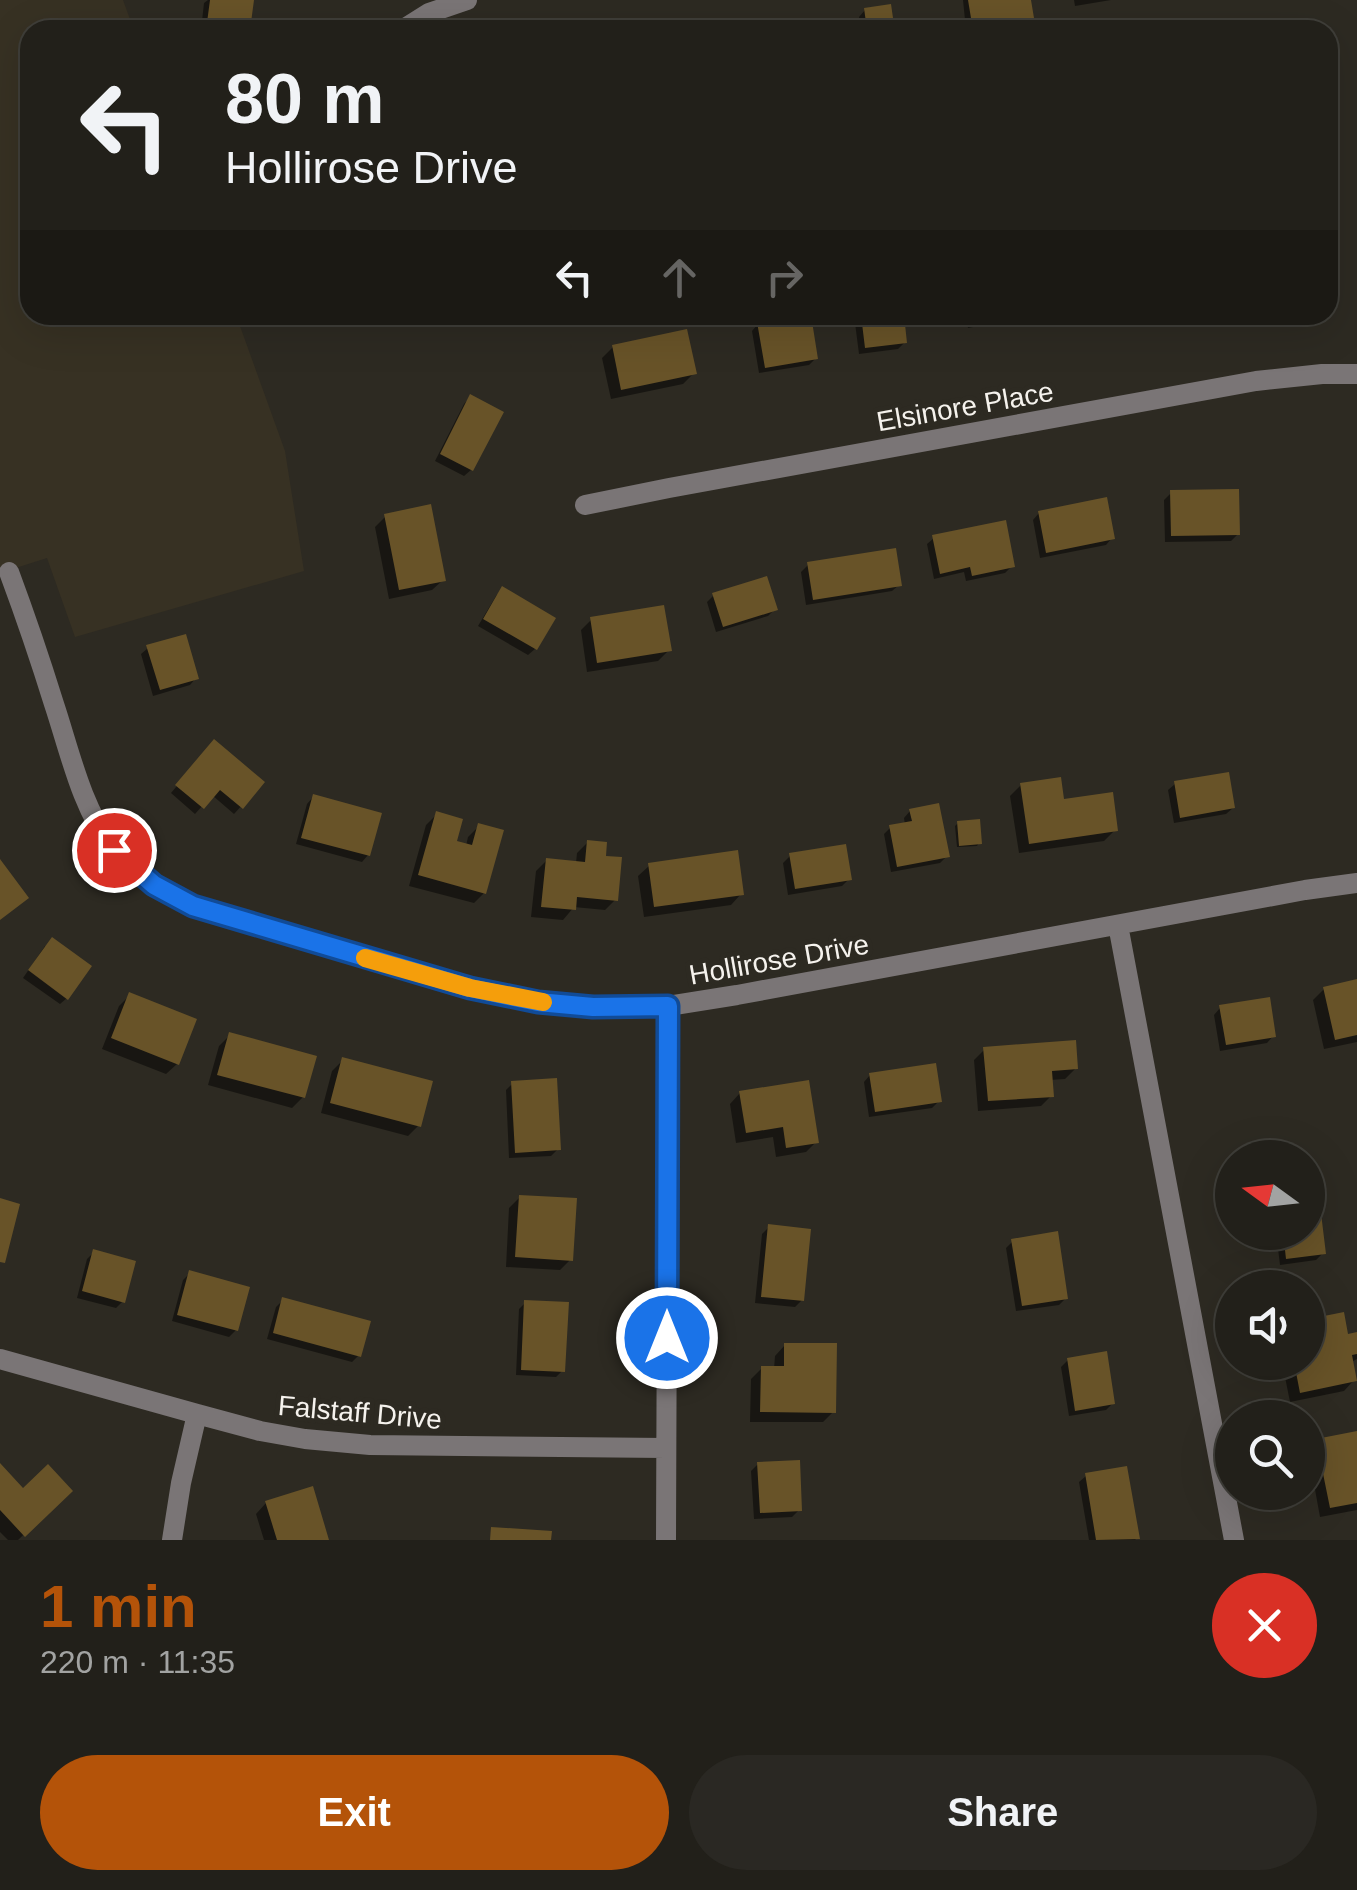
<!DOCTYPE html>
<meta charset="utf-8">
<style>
:root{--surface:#22201a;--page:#2a2823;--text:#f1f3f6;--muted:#a2a3a2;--line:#3f3e39;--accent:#b45309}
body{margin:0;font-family:Helvetica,sans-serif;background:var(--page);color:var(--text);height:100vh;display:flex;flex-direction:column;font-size:38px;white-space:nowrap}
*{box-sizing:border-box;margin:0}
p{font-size:32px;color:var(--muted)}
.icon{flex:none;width:55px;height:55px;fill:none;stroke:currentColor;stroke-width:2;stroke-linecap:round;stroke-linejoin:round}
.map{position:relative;height:1540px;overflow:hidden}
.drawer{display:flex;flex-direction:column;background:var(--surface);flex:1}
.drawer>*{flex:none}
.top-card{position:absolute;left:20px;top:20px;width:1318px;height:305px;border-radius:30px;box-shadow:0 10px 40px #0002,0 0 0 2px var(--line);background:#22201a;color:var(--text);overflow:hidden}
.needle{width:65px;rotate:285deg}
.controls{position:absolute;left:1215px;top:1140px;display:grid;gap:20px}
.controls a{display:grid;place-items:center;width:110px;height:110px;border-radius:50%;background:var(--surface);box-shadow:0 10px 40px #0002,0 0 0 2px var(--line);font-size:50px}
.pin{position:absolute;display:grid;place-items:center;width:85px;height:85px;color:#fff;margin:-42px;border:5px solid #fff;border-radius:50%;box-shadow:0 2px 10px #0007}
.me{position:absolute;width:110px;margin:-55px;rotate:0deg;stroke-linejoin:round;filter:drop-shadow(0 0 8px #0008)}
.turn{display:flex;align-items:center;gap:35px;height:210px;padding:0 40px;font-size:45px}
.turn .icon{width:130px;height:130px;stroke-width:2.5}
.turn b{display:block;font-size:70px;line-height:85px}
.lanes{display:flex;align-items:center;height:95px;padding:0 40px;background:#0003;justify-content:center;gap:50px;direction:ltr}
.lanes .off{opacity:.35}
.round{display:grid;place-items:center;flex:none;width:105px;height:105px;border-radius:52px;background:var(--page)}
.summary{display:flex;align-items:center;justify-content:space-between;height:170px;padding:0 40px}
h1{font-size:60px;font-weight:700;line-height:75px;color:var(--accent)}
.cta{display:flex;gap:20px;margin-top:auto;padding:20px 40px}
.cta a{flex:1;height:115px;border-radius:60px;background:var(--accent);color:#fff;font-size:40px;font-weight:700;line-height:115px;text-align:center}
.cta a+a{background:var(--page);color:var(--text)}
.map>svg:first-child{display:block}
.built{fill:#373123}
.shadow{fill:#0007}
.building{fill:#685328}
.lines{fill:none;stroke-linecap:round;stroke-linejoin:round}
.street{stroke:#7a7576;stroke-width:20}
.route-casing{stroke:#114b97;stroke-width:25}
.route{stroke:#1a73e8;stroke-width:18}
.slow{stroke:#f59e0b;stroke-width:18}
.labels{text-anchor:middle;stroke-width:10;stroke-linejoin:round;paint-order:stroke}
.street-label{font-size:28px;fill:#f5f2ed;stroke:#2d2a22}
</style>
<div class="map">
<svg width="1357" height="1540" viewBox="0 0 1357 1540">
<rect width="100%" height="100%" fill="#2d2a22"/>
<path class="built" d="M0 0H123L134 30H30V315H236L285 451 304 571 75 637 47 558 0 573Z"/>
<path class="shadow" d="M208 0H235L248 30H201L204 3Z
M963 0H1028L1033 30H966Z
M1074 0H1111L1075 6Z
M865 10 892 28 929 30H861L859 17Z
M854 315H901L905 342 898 349 859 354Z
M966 315H1033L968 328Z
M758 324 816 358 809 365 759 373 752 331Z
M613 347 694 373 683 384 611 399 602 358Z
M470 397 471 470 464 476 435 461 464 404Z
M1171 493 1238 534 1231 541 1165 542 1164 500Z
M1039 513 1112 538 1106 545 1040 558 1033 520Z
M386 516 443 580 432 590 389 599 375 527Z
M934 538 1012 566 1005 573 966 581 964 572 934 579 927 544Z
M808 565 899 585 892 591 806 605 801 572Z
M502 589 535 649 528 655 478 626 496 596Z
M714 595 775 609 768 616 716 632 707 602Z
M592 619 669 650 658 661 587 672 581 630Z
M148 648 196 678 190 685 153 696 141 654Z
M208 749 262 783 234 814 212 795 195 814 171 793Z
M1175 784 1233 808 1226 814 1174 823 1168 790Z
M1021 785 1062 802 1115 830 1104 841 1019 853 1010 796Z
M313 797 368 855 362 862 296 844 307 804Z
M910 811 947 856 940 863 891 872 884 834 890 828 905 825 904 818Z
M437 814 454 843 466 846 468 837 479 826 484 893 474 903 409 886 426 825Z
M958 823 979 843 977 846 957 847 955 826Z
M588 842 603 858 615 900 605 910 574 907 563 920 531 917 536 871 547 860 576 863 577 853Z
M790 856 849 879 842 886 788 895 783 863Z
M649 866 741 894 731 905 644 917 638 876Z
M45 946 67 998 60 1004 23 978Z
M1357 982V1042L1324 1049 1313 1000 1324 989Z
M130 995 177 1064 166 1074 102 1049 119 1006Z
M1220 1008 1273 1036 1267 1043 1220 1051 1214 1015Z
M230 1035 303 1097 292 1108 208 1085 219 1046Z
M985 1049 1076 1068 1065 1079 1050 1080 1051 1096 1041 1106 978 1111 974 1060Z
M343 1060 418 1126 408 1136 321 1113 332 1071Z
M870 1075 939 1101 932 1108 869 1117 864 1082Z
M513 1083 558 1149 551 1156 509 1158 506 1090Z
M740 1093 816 1142 806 1152 776 1157 773 1137 736 1143 730 1104Z
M520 1197 570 1260 560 1270 506 1267 509 1208Z
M1317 1208 1323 1253 1316 1260 1280 1265 1276 1232H1308V1209Z
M769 1227 802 1300 795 1307 755 1303 762 1234Z
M1013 1241 1066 1298 1059 1305 1016 1311 1006 1248Z
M94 1252 122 1302 116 1308 77 1298 87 1259Z
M190 1273 236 1330 229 1337 172 1321 183 1280Z
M283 1300 359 1355 352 1362 267 1339 276 1307Z
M525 1303 563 1370 556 1377 516 1375 519 1309Z
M1310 1322 1346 1337 1357 1335V1359L1351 1362 1354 1380 1344 1391 1290 1402 1283 1367 1287 1362H1308V1324Z
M785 1345 833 1412 823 1422H750L751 1379 762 1368 774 1369 775 1356Z
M1068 1360 1112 1404 1106 1410 1069 1416 1061 1367Z
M1357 1433V1510L1320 1517 1308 1451 1317 1441Z
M758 1464 799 1510 792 1517 754 1519 751 1471Z
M0 1466 23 1491H69L18 1540H8L0 1532Z
M1086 1476 1137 1538 1135 1540H1089L1079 1482Z
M266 1503 327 1540H264L256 1514Z"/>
<path class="building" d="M210 0H254L250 30H206Z
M968 0H1031L1036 30H973Z
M891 4 894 25 930 19 932 30H867L864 8Z
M822 19 824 30H763V28Z
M797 315H811L818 359 765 368 757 322Z
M861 315H904L907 343 865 348Z
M687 329 697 374 621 390 612 345Z
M470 394 504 412 473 471 440 454Z
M1239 489 1240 535 1171 536 1170 490Z
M1107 497 1115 539 1046 553 1038 511Z
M431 504 446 581 399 590 384 514Z
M1006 520 1015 567 972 576 970 567 940 574 932 535Z
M896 548 902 586 813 600 807 562Z
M767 576 778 610 723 627 712 593Z
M502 586 556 618 537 650 483 619Z
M664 605 672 651 597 663 590 617Z
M186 634 199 679 160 690 146 645Z
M214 739 265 782 243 809 220 790 204 809 175 785Z
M1229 772 1235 808 1180 818 1174 781Z
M1061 777 1064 799 1113 792 1118 831 1029 844 1020 783Z
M313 794 382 813 370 856 301 838Z
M939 803 950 857 897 867 889 825 912 821 909 809Z
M436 811 463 819 457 841 472 845 478 823 504 830 486 894 418 875Z
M980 819 982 844 959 846 957 821Z
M587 840 607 842 606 856 622 857 618 901 577 897 576 910 541 907 546 858 585 862Z
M846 844 852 880 795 889 789 853Z
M738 850 744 895 654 907 648 863Z
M0 859 29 898 0 920Z
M52 937 92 966 68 1000 28 970Z
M1357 979V1035L1335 1040 1323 987Z
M129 992 197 1019 179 1065 111 1038Z
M1270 997 1276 1037 1226 1045 1219 1005Z
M229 1032 317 1056 305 1098 217 1075Z
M1076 1040 1078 1069 1052 1071 1054 1097 988 1101 983 1047Z
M342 1057 433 1081 421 1127 330 1103Z
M936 1063 942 1102 875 1112 869 1073Z
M557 1078 561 1150 515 1153 511 1081Z
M809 1080 819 1143 786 1148 783 1127 746 1133 739 1091Z
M519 1195 577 1198 573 1261 515 1257Z
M0 1198 20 1204 5 1263 0 1262Z
M1320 1205 1326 1254 1286 1259 1283 1232H1308V1207Z
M768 1224 811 1229 804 1301 761 1297Z
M1058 1231 1068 1299 1022 1306 1011 1239Z
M93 1249 136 1261 125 1303 82 1291Z
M189 1270 250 1287 238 1331 177 1315Z
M282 1297 371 1321 361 1357 273 1333Z
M524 1300 569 1302 565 1372 521 1370Z
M1344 1312 1348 1334 1357 1332V1354L1352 1355 1357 1381 1300 1393 1294 1362H1308V1351L1315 1350 1309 1319Z
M784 1343H837L836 1413 760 1412 761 1366H784Z
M1107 1351 1115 1404 1075 1411 1067 1358Z
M1357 1431V1503L1330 1508 1316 1439Z
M800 1460 802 1511 760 1513 757 1462Z
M0 1463 23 1488 48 1464 73 1491 25 1537 0 1510Z
M1127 1466 1140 1539 1096 1540 1085 1473Z
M313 1486 329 1540H277L265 1501Z
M491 1527 552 1531 551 1540H490Z"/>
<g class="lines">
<path class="street" d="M402 30 429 13 467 0
M585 505 669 488 1256 381 1322 374H1357
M9 572C25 615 40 659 54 704 70 752 81 806 112 847 133 874 163 890 193 906L470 988 538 1002 593 1007 668 1006 737 995 1305 890 1357 883
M1118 925 1234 1540
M0 1359 197 1414 260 1431 305 1439 370 1445 666 1448
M172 1540 181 1483 197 1414
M666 1540 668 1006"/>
</g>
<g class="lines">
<defs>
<path id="route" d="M114 850 154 885 193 906 470 988 538 1002 593 1007 668 1006 667 1338"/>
</defs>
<use href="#route" class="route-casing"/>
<use href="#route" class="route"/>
<path class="slow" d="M365 958 470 988 543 1002"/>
</g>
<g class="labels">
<g class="street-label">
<text transform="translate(965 406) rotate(-10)" y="10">Elsinore Place</text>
<text transform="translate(779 959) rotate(-10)" y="10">Hollirose Drive</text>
<text transform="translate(360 1412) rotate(5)" y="10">Falstaff Drive</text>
</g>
</g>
</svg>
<div class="controls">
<a><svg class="needle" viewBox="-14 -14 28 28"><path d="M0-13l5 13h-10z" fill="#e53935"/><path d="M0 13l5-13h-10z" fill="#a2a3a2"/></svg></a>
<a><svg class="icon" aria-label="sound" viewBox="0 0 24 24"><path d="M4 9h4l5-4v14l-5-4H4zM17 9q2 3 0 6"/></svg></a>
<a><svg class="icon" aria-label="search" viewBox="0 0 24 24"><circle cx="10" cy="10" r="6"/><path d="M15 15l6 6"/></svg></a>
</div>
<div class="pin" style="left:114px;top:850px;background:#d93025"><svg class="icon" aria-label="arrive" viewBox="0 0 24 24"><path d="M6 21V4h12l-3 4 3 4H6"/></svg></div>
<svg class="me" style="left:667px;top:1338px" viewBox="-20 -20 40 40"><circle r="17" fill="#1a73e8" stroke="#fff" stroke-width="3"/><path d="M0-11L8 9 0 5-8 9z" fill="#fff"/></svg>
<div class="top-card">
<div class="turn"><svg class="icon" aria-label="left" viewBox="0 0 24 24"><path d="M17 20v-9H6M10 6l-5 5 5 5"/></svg><div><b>80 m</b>Hollirose Drive</div></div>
<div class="lanes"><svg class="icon" aria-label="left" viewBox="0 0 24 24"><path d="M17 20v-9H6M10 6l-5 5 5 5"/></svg><svg class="icon off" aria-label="ahead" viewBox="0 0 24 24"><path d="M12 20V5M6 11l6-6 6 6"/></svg><svg class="icon off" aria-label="right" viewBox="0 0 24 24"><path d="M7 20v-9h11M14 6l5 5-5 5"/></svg></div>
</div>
</div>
<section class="drawer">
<div class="summary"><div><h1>1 min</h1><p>220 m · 11:35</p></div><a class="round" style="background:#d93025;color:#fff"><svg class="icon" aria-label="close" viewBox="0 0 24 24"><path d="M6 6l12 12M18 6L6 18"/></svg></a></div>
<div class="cta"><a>Exit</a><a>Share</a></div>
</section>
